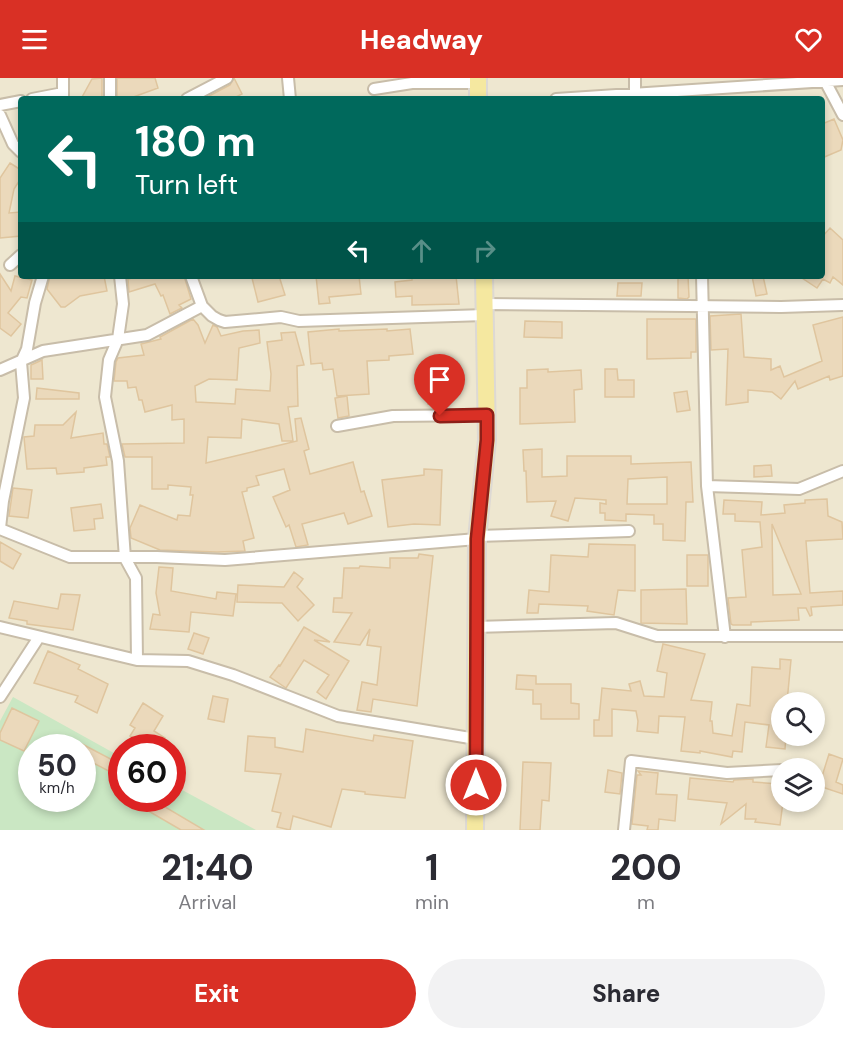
<!DOCTYPE html>
<style>
:root{--surface:#fff;--page:#f2f2f3;--text:#2b2b33;--muted:#7c7c81;--accent:#d93025}
body{margin:0;font-family:"DM Sans",sans-serif;background:var(--page);color:var(--text);height:100vh;display:flex;flex-direction:column;font-size:22px;white-space:nowrap}
*{box-sizing:border-box;margin:0}
p{font-size:20px;color:var(--muted)}
.icon{flex:none;width:33px;height:33px;fill:none;stroke:currentColor;stroke-width:2;stroke-linecap:round;stroke-linejoin:round}
.map{position:relative;height:752px;overflow:hidden}
.details{display:flex;flex-direction:column;background:var(--surface);flex:1}
.details>*{flex:none}
.banner{position:absolute;left:18px;top:18px;width:807px;height:183px;border-radius:6px;box-shadow:0 3px 9px #0003;background:#00695c;color:#fff;overflow:hidden}
.tools{position:absolute;left:771px;top:614px;display:grid;gap:12px}
.tools a{display:grid;place-items:center;width:54px;height:54px;border-radius:50%;background:var(--surface);box-shadow:0 3px 9px #0003;font-size:30px}
.speed{position:absolute;left:18px;top:656px;display:flex;gap:12px;font-size:30px;font-weight:700;text-align:center}
.speed>*{display:grid;place-content:center;width:78px;height:78px;border-radius:50%;background:var(--surface);box-shadow:0 3px 9px #0003;line-height:1}
.speed small{font-size:15px;font-weight:400}
.speed .limit{border:9px solid #d22;background:#fff;color:#111}
.pin{position:absolute;display:grid;place-items:center;width:51px;height:51px;color:#fff;margin:-62px -26px;border-radius:50% 50% 50% 0;rotate:-45deg;box-shadow:0 0 6px #0007}
.pin .icon{rotate:45deg}
.me{position:absolute;width:66px;margin:-33px;rotate:0deg;stroke-linejoin:round;filter:drop-shadow(0 0 4px #0008)}
.turn{display:flex;align-items:center;gap:21px;height:126px;padding:0 18px;font-size:27px}
.turn .icon{width:78px;height:78px;stroke-width:2.5}
.turn b{display:block;font-size:42px;line-height:51px}
.lanes{display:flex;align-items:center;height:57px;padding:0 18px;background:#0003;justify-content:center;gap:30px;direction:ltr}
.lanes .off{opacity:.35}
.eta{display:flex;justify-content:space-evenly;align-items:center;height:102px;text-align:center}
.eta b{font-size:36px;font-weight:800;line-height:42px}
.action{display:flex;gap:12px;margin-top:auto;padding:12px 18px}
.action a{flex:1;height:69px;border-radius:36px;background:var(--accent);color:#fff;font-size:24px;font-weight:800;line-height:69px;text-align:center}
.action a+a{background:var(--page);color:var(--text)}
header{display:flex;justify-content:space-between;align-items:center;height:78px;padding:0 18px;background:var(--accent);color:#fff;font-size:27px;font-weight:800}
.map>svg:first-child{display:block}
.residential{fill:#eee7d0;fill-rule:evenodd}
.green{fill:#cae7c3;fill-rule:evenodd}
.building{fill:#ebd9bb;stroke:#dfc59e;stroke-width:1.5;fill-rule:evenodd}
.lines{fill:none;stroke-linecap:round;stroke-linejoin:round}
.minor-casing{stroke:#c8bda9;stroke-width:14}
.primary-casing{stroke:#ddd9d4;stroke-width:20}
.minor{stroke:#fff;stroke-width:10}
.primary{stroke:#f5e8a0;stroke-width:16}
.route-casing{stroke:#8d1f18;stroke-width:15}
.route{stroke:#d93025;stroke-width:10}
</style>
<header><svg class="icon" aria-label="menu" viewBox="0 0 24 24"><path d="M4 6h16M4 12h16M4 18h16"/></svg>Headway<svg class="icon" aria-label="heart" viewBox="0 0 24 24"><path d="M12 20l-8-8c-3-5 5-10 8-4 3-6 11-1 8 4z"/></svg></header>
<div class="map">
<svg width="843" height="752" viewBox="0 0 843 752">
<rect width="100%" height="100%" fill="#faf6e3"/>
<path class="residential" d="M0 0H843V752H0ZM21 21H822V198H21ZM782 624H814V657H782ZM32 669H82V720H32ZM122 669H172V720H122ZM782 690H814V723H782Z"/>
<path class="green" d="M13 619 121 679 122 720H172L173 707 256 752H0V643ZM32 669H82V720H32Z"/>
<path class="building" d="M102 0V21H81L92 1Z
M117 0H155L158 10 128 21H117Z
M234 0 242 16 232 21H210L209 18 230 7Z
M834 41 843 62 841 72 822 80V46Z
M10 85 21 92V100L14 111 9 135 21 134V158L0 160V100Z
M830 150 843 162V207L833 199 830 205 823 201 817 210 799 198H822V159Z
M0 196 11 213 15 198 32 202 27 220 21 219 8 235 21 246 11 258 0 250Z
M50 198H104L107 213 80 218 65 229H61L47 211Z
M140 198H184L191 221 179 227 182 230 170 236 163 217 161 218 155 206 129 214 128 201Z
M260 198H279L285 217 258 224 252 200Z
M316 198H359L361 216 329 219 330 225 319 226Z
M412 198H456L459 226 412 227V218L396 219 395 204 412 202Z
M678 198H688L689 219 687 221 678 220Z
M752 198H763L767 216 756 218Z
M618 205H642L641 218H617Z
M741 236 744 279 771 281V292L780 288 784 299 822 283 813 247 843 239V298L830 302 829 298 798 311 795 303 781 321 772 314 748 312V324L726 327 728 271 711 272 710 238Z
M193 241 198 247 205 265 213 247 217 249 221 258 243 253 259 252 260 265 239 270 237 302 209 301 195 308 196 324 235 326 236 311 270 313 271 296 267 264 282 262 281 255 295 254 304 287 297 288 298 328 288 329 293 363H282L279 346 242 341 241 360 208 359 206 385 297 363 295 341 301 340 309 371 304 373 310 396 353 384 361 414 364 413 372 438 348 446 344 435 302 446 308 467 296 469 289 447 286 449 273 419 290 412 284 391 256 398 259 407 247 410V413L242 414 254 460 243 463 245 473 217 474 160 472 131 460 130 450 140 427 177 442 178 437 190 438 193 417H190L191 409 168 407V411H152V379H125L122 366 184 365V341L172 342V327L145 334 142 322H139L136 309 128 310 127 303H114L116 284 118 280 144 277 141 266 161 261 160 259Z
M647 241H696V274H691V280L647 281Z
M525 243 562 244V260L524 259Z
M339 251V253L387 251V253L410 251 413 276 389 278V282L367 283 369 316 337 318 333 291 323 292 322 285 311 286 308 254Z
M42 282 43 301H31V287Z
M434 282 459 286 457 297 448 296 443 328 428 326Z
M548 291V294L581 292 582 311 574 312 575 344 520 346V310H527V292Z
M605 291H617L618 302H634V319H605Z
M37 310 79 315V321H36Z
M687 313 690 332 677 334 674 315Z
M347 318 349 338 338 340 335 320Z
M76 334 71 360 103 355 104 366H107L110 379H106L107 387 84 390V394L57 396 56 390 27 391 24 359 34 358 35 347H63Z
M542 371V399L567 398V378H631V386L691 384 693 424H686L685 463 663 462V446H654V437L626 436V443L605 442V435H600V425L606 426V422L575 420 568 443 551 438 556 423 527 424 526 393H524L523 372ZM667 399V426H627L628 401Z
M771 387 772 398 754 399V388Z
M424 391 442 392 440 447 414 446 388 449 382 402 424 397Z
M13 410 32 412 28 440 9 438Z
M827 421 828 438 842 444 843 461 806 463 810 515 843 513V527L811 529 812 537 810 538 806 530H798L799 542 751 544V547H733L731 546 728 520 746 519 742 472 762 469 760 444 735 443V436H723L724 422 762 424 761 437 785 435 784 427 805 425V422ZM772 446 801 516 773 517Z
M101 426 103 440 94 441 95 451 74 453 71 430Z
M0 464 21 476 13 491 0 483Z
M589 466 635 467V513L618 512 614 537 587 533 588 528 539 526 538 535H527L529 512 549 514 551 477 588 479Z
M419 476 433 478 417 628 373 621 371 634 357 632 362 604 377 607 381 569 367 567 370 551 360 567 334 564 352 535 333 534 334 520H342L344 490H359L360 488 390 490V480H418Z
M687 477H708V508H687Z
M159 489 173 490 171 513 216 521 217 514 236 516 233 538 191 534 189 554 150 551 153 536 160 537 156 515Z
M294 494 303 501 297 509 314 527 298 543 282 525 237 524 238 507 284 509Z
M686 511 687 546 641 545V512Z
M61 516 80 517 73 552 27 546V543L9 540 14 523 58 531Z
M304 549 330 564 314 562 349 583 326 621 317 614 329 597 304 582 286 610 270 599 279 587 280 588Z
M194 555 209 560 203 576 188 571Z
M663 566 705 576 691 622 712 624 710 643H712L713 655 732 658 737 626 750 628 752 589 780 591V581L791 582 787 624H782V657H786L785 671 766 669 769 647 745 644 742 674 733 673 732 679 700 673V675L681 673 685 639 659 638 658 655 637 653 638 643 636 633 612 631V658H594V642H599L602 610 631 613 629 606 640 603 644 618 664 619 667 595 657 593Z
M48 573 80 587 78 591 108 606 97 635 75 624 78 618 34 605Z
M517 597 536 598V606H571V625L579 626V641H541V626H533V612L516 611Z
M213 618 228 621 224 644 208 641Z
M143 625 163 638 154 653 165 660 160 669 150 664 148 668 130 658 135 650 130 647Z
M12 630 39 643 24 673 0 662V655Z
M306 651 373 663 374 657 413 663 405 720 365 716V714L342 711 331 749 293 738 290 752 277 749 281 735 272 733 281 696 245 693 248 658 275 660V669L303 674Z
M82 666 122 687V700L82 679Z
M829 676 843 681 836 704 843 707V716L819 708Z
M523 684 551 685 549 723 542 722 540 752H520Z
M608 692 622 695 620 716 605 714Z
M638 693 658 695 656 716 677 717 675 743 659 741 658 752H647L648 748 632 746 637 697H641Z
M690 700 733 704 734 702 753 701V704L779 706 778 723 783 724 780 747 755 744 756 741H745L746 726 721 746 727 725 688 721Z
M126 720H150L204 752H181Z"/>
<g class="lines">
<defs>
<path id="minor" d="M63 0V21
M288 0 290 21
M635 0V16
M825 3 843 37
M374 11 412 5H478
M32 21 63 15
M110 21V0
M187 21 227 0
M556 21 843 2
M0 27 21 23
M0 37 13 66 21 74
M10 187 21 177
M120 198 123 226 118 261 109 282 105 319 118 383 125 480 136 500 137 582
M191 198 202 228 212 238 219 242 225 244 281 239 299 243 485 237
M702 198 707 408 725 559
M485 226 781 229 843 227
M0 292 43 273 147 257 202 228
M337 348 393 338 487 337
M707 408 799 411 843 393
M0 450 3 423 24 320 21 284 27 271 35 225 43 198
M0 451 70 479H157L225 482 477 461
M477 458 629 453
M0 549 137 582 188 583 233 597 338 638 476 661
M475 549 616 545 657 558H843
M0 619 39 559
M624 752 631 683 727 695 782 692"/>
<path id="primary" d="M478 21V0
M475 752 477 461 487 362 484 198"/>
</defs>
<use href="#minor" class="minor-casing"/>
<use href="#primary" class="primary-casing"/>
<use href="#minor" class="minor"/>
<use href="#primary" class="primary"/>
</g>
<g class="lines">
<defs>
<path id="route" d="M440 338 487 337V362L477 461 476 707"/>
</defs>
<use href="#route" class="route-casing"/>
<use href="#route" class="route"/>
</g>
</svg>
<div class="tools">
<a><svg class="icon" aria-label="search" viewBox="0 0 24 24"><circle cx="10" cy="10" r="6"/><path d="M15 15l6 6"/></svg></a>
<a><svg class="icon" aria-label="layers" viewBox="0 0 24 24"><path d="M12 4l9 5-9 5-9-5zM3 14l9 5 9-5"/></svg></a>
</div>
<div class="speed"><div>50<small>km/h</small></div><div class="limit">60</div></div>
<div class="pin" style="left:440px;top:338px;background:#d93025"><svg class="icon" aria-label="arrive" viewBox="0 0 24 24"><path d="M6 21V4h12l-3 4 3 4H6"/></svg></div>
<svg class="me" style="left:476px;top:707px" viewBox="-20 -20 40 40"><circle r="17" fill="#d93025" stroke="#fff" stroke-width="3"/><path d="M0-11L8 9 0 5-8 9z" fill="#fff"/></svg>
<div class="banner">
<div class="turn"><svg class="icon" aria-label="left" viewBox="0 0 24 24"><path d="M17 20v-9H6M10 6l-5 5 5 5"/></svg><div><b>180 m</b>Turn left</div></div>
<div class="lanes"><svg class="icon" aria-label="left" viewBox="0 0 24 24"><path d="M17 20v-9H6M10 6l-5 5 5 5"/></svg><svg class="icon off" aria-label="ahead" viewBox="0 0 24 24"><path d="M12 20V5M6 11l6-6 6 6"/></svg><svg class="icon off" aria-label="right" viewBox="0 0 24 24"><path d="M7 20v-9h11M14 6l5 5-5 5"/></svg></div>
</div>
</div>
<section class="details">
<div class="eta">
<div><b>21:40</b><p>Arrival</p></div>
<div><b>1</b><p>min</p></div>
<div><b>200</b><p>m</p></div>
</div>
<div class="action"><a>Exit</a><a>Share</a></div>
</section>
